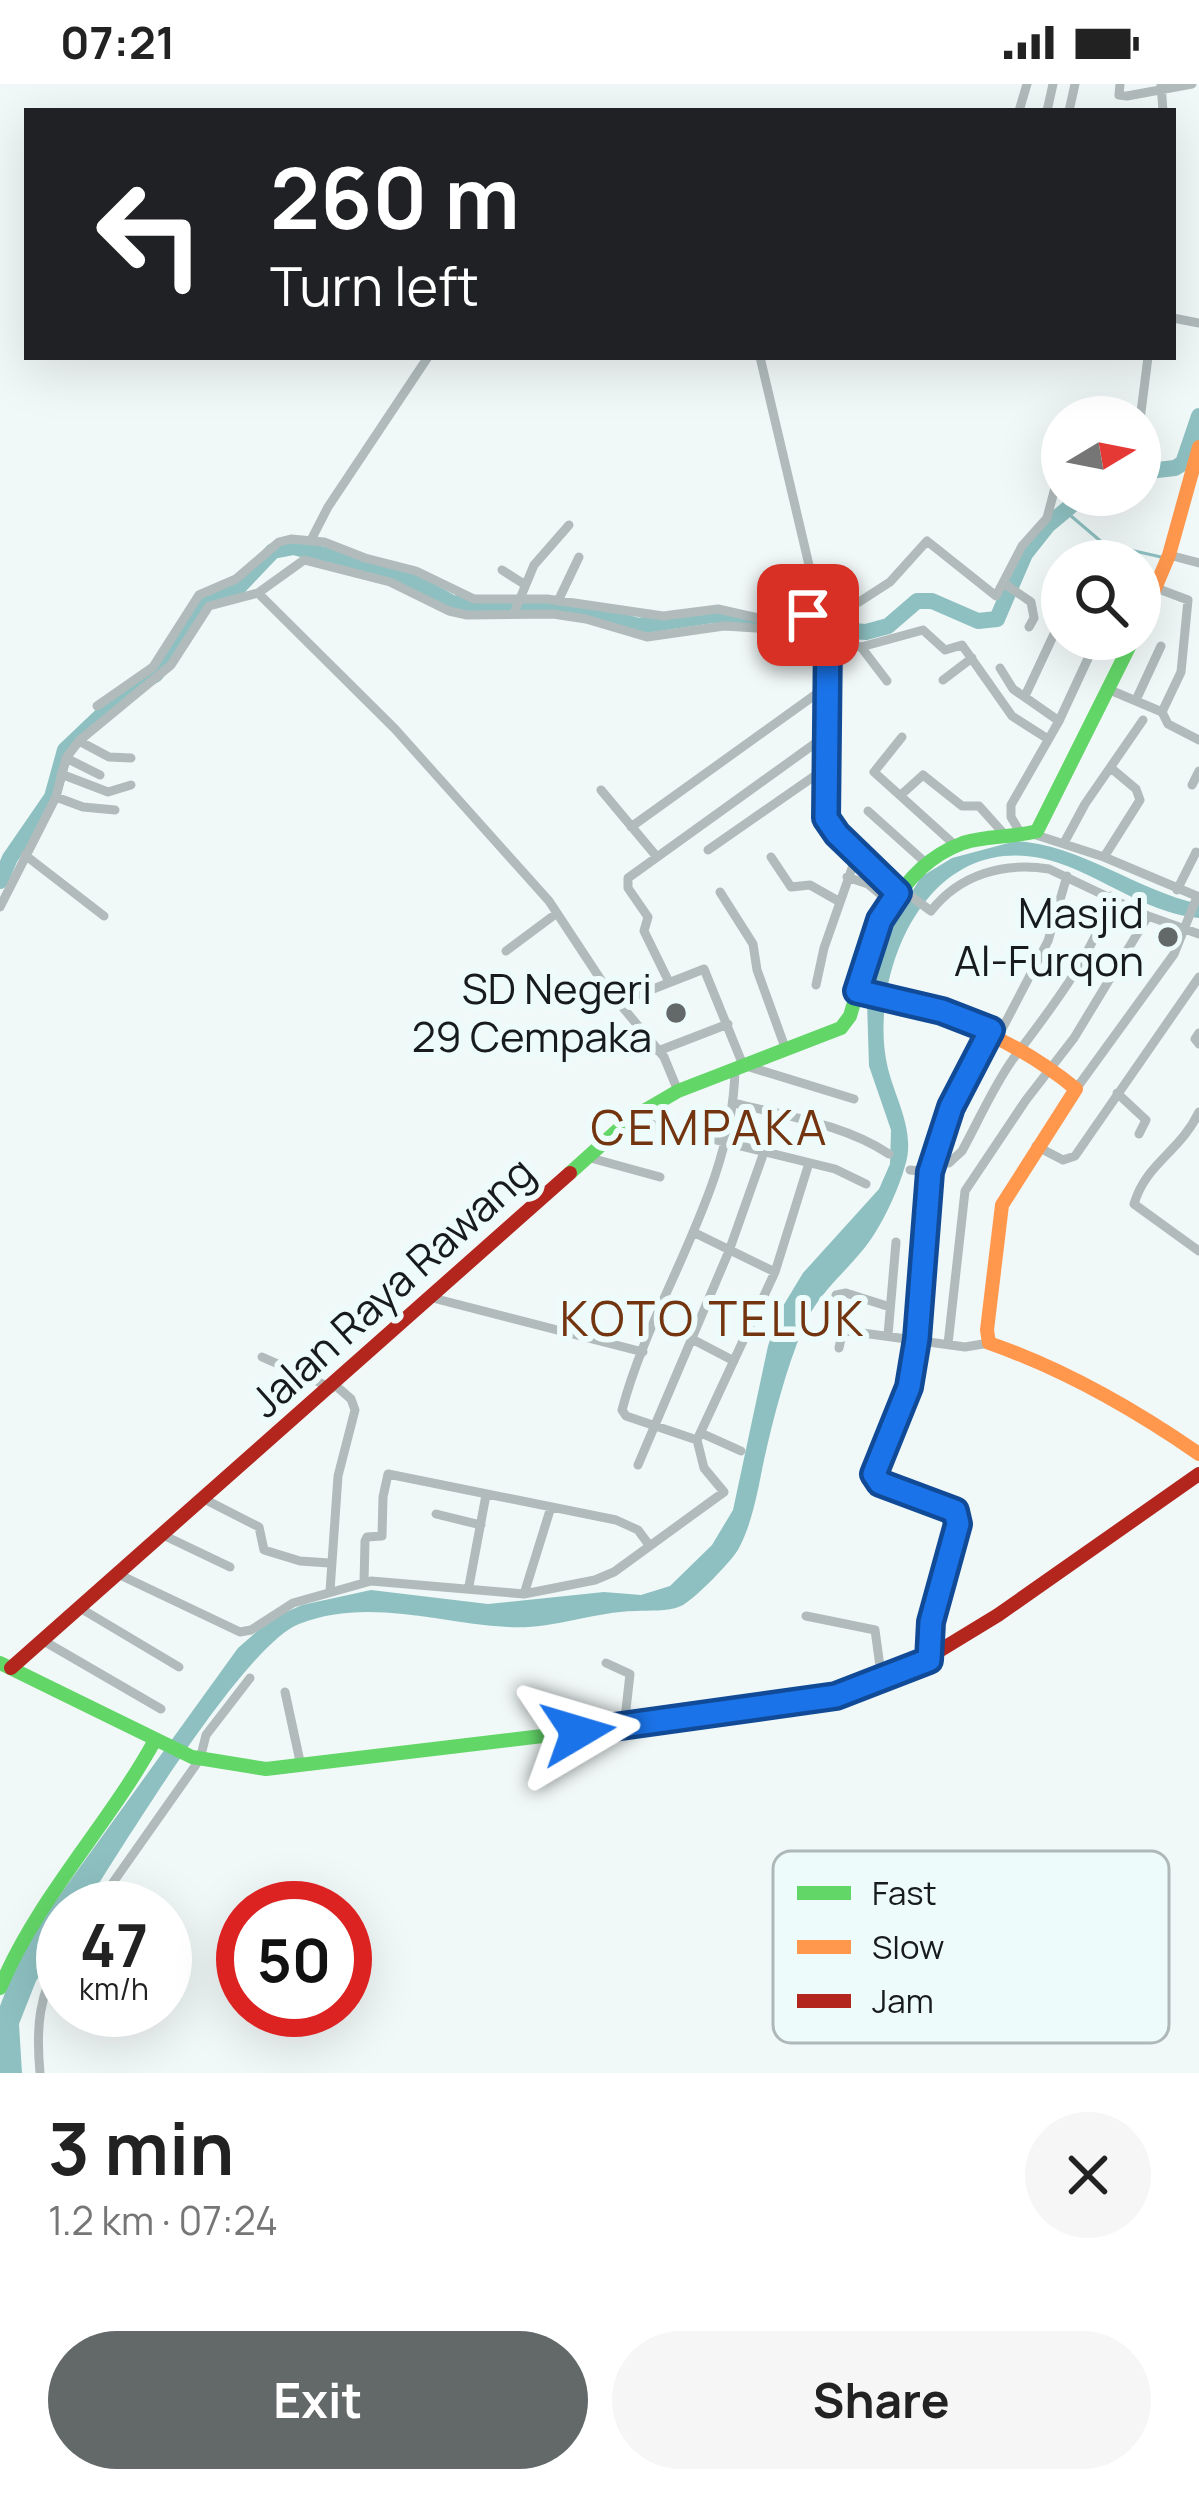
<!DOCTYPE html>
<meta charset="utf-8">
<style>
:root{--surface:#fff;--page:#f6f6f6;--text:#222;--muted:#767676;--accent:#636868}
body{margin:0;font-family:Manrope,sans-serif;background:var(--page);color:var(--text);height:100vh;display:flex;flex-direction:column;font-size:45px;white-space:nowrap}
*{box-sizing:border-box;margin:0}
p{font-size:39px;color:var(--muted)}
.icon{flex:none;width:66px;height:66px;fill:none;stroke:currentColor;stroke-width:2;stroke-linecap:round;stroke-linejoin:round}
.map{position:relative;height:1989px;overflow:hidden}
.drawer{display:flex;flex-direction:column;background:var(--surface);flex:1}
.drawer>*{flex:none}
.banner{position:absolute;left:24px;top:24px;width:1152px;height:252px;border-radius:0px;box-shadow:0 12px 48px #0002;background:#202124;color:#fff;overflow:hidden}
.needle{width:78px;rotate:80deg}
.tools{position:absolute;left:1041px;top:312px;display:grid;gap:24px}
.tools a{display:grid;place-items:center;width:120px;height:120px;border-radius:50%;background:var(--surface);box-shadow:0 12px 48px #0002;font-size:60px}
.speed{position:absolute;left:36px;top:1797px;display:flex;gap:24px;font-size:60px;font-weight:700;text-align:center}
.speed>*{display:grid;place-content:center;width:156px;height:156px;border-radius:50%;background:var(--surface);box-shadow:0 12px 48px #0002;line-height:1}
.speed small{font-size:30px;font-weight:400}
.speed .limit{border:18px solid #d22;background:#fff;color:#111}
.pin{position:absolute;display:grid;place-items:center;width:102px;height:102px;color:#fff;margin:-51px;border-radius:24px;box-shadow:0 6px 18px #0006}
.me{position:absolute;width:132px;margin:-66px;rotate:83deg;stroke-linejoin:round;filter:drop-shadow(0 0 9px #0008)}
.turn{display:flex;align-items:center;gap:42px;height:252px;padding:0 48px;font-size:54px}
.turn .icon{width:156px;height:156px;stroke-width:2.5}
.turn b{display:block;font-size:84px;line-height:102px}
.round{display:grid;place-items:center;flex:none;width:126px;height:126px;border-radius:63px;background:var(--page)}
.head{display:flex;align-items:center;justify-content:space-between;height:204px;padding:0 48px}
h1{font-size:72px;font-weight:700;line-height:90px}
.cta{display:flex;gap:24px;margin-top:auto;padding:24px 48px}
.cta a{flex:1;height:138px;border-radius:72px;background:var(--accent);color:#fff;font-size:48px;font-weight:700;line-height:138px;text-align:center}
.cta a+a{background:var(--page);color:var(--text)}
.status{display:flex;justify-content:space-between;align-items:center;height:84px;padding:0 60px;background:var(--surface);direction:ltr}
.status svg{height:33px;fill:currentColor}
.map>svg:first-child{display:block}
.water{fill:#8ec0c1}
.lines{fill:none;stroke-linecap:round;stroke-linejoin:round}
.stream{stroke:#8ec0c1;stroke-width:3}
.river{stroke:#8ec0c1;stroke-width:16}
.street{stroke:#b1bbbb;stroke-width:9}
.fast{stroke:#63d668;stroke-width:14}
.slow{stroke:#ff974d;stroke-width:14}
.jam{stroke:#b3261e;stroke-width:14}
.route-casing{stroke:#114b97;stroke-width:30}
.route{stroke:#1a73e8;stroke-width:21}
.poi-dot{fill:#636868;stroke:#eefbfb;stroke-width:4.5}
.labels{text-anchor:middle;stroke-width:12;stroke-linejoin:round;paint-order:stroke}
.poi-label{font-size:42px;fill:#171b1b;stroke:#eefbfb;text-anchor:end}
.street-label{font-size:42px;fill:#171b1b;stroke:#eefbfb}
.quarter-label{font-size:48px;letter-spacing:3px;fill:#73350f;stroke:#eefbfb}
.key{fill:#eefbfb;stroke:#aeb8b8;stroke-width:3}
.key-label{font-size:33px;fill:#171b1b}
</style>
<div class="status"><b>07:21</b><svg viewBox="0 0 49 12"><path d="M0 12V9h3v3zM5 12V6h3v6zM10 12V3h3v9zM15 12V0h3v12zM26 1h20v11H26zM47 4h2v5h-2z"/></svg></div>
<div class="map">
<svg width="1199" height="1989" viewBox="0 0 1199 1989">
<rect width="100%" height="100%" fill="#f1f8f8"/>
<path class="water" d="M1016 757C1081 761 1136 806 1199 820V834C1124 827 1070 758 992 774 911 791 873 901 886 975 892 1011 917 1045 905 1082 899 1103 887 1130 875 1149 854 1183 819 1205 803 1244 786 1286 774 1331 764 1376 758 1405 753 1437 739 1464 733 1476 693 1517 681 1522 667 1528 650 1526 635 1527 593 1528 550 1546 508 1543 439 1539 366 1513 299 1540 242 1563 122 1765 83 1824H63V1855L36 1897 19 1940 22 1989H0V1922L23 1862 238 1564 271 1535 302 1521 371 1506 488 1520 604 1508 641 1511 670 1502 712 1461 733 1426 768 1262 780 1227 803 1189 879 1105 890 1080 891 1046 869 982 867 918 877 865 921 793 952 774Z"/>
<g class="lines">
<path class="stream" d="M1064 426 1104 460 1161 473"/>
<path class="river" d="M1140 388 1175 384 1183 379 1199 332
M0 797 10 774 52 713 65 666 127 607 156 590 205 518 235 507 273 467 294 463 406 493 452 519 582 526 638 542 713 531 768 541 866 548 888 542 917 517H932L978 537 997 535 1025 470 1048 441 1084 411"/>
<path class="street" d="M1120 0 1119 11 1127 12 1192 0
M1161 0 1163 27
M1019 27 1027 0
M1047 27 1053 0
M1069 27 1075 0
M1173 234 1199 239
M760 273 813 498 827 535 823 551
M1140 336 1148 273
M311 456 328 423 428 273
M1169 471 1199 479
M502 486 524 500
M1005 500 1031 518 1034 534 1029 543
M1156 504 1188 516 1181 588 1162 628
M258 509 395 645 549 817 605 902 664 973 678 1007
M558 517 579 473
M514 529 534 481 569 441
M828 553 827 734 837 750 898 809
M861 563 887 597
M1000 584 1013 605 1059 637
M943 596 972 574
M1110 606 1162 628 1168 640 1199 656
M1025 612 1062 533
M1136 616 1161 562
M97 622 153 583 199 511 236 495 279 458 291 455 324 458 365 474 416 487 474 515H547L663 532 718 525 758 534 825 531 859 518 890 498 927 457 996 512 1022 462 1047 434 1062 377
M902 653 874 688 956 762
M79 657 109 673 131 674
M66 674 100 691
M61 690 108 708 131 701
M1192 701 1199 687
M601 706 657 773
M902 710 923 691 962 722H979L1005 751
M56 713 83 723 115 726
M868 727 926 779
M631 743 826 603
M1021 750 1011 733V721L1059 637 1097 555
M1033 750 1104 773 1199 813
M1064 759 1085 720 1143 636
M708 766 826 684
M25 771 104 832
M771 773 791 803 810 801 840 818
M1104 773 1140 716 1136 705 1111 684
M847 793 868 800 891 819
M901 805 931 827C960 790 1004 778 1049 785L1148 832 1199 850
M1177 806 1196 768
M720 808 753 860 757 886 786 966
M0 823 56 713 66 674 79 657 171 581 209 522 258 509 304 476 390 498 449 527 467 531 553 530 586 535 647 553 724 542 789 546 861 563 923 546 945 566 962 561 1012 632 1048 655
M506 867 557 829
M668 896 644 847 648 833 628 804V794L824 653
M816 901 824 864 857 770
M620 918 704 885 743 981 854 1015
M1000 949 1048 857 1067 792
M1199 949 1195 955 1199 960
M658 967 728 940
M1076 1005 1174 870 1197 813
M1117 1009 1146 1036 1139 1050
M734 1019C785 1032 844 1040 889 1070
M1199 1028C1180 1068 1146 1079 1134 1120L1199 1167
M630 1035 835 1085 866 1100
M1036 1062 1063 1076 1075 1072 1199 893
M587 1073 660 1093
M932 1079H949L962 1067C978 1038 993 1003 1013 975 1050 926 1093 872 1111 812
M910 1086 930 1088
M693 1148 775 1188
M836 1211 846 1209 890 1223
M429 1213 643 1268
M888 1251 896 1158
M690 1254 734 1277
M948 1260 965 1107 1026 1016 1074 954 1148 832
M839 1264 842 1250 848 1247 965 1263 989 1259
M262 1273 332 1304
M701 1349 741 1367
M697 1356 626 1332 622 1326C652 1212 733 1106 735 985
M638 1381 729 1167 764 1068
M204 1415 259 1443 264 1466 300 1477 329 1479
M436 1430 481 1441
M163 1451 230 1483
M120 1491 240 1548 251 1546 293 1519 371 1497 524 1510 595 1496 614 1488 724 1408 704 1384 697 1356 775 1188 809 1079
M364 1498 365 1457 367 1453 382 1452 383 1413 388 1390 616 1436 638 1446 649 1461
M469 1502 486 1411
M330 1507 338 1392 355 1326 351 1315 335 1301
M524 1510 551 1423
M80 1524 179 1583
M806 1532 875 1546 882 1597
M42 1556 161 1625
M929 1576 931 1538 958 1432 955 1427 880 1399 875 1395V1382L909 1303 917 1255 930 1088 951 1023 991 946
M606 1579 630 1590 624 1643
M285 1608 301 1682
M95 1824 200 1675 206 1651 250 1594
M40 1989C36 1945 38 1909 63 1871"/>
<path class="fast" d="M570 1089 630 1035 678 1007 841 944 850 932C870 865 890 786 963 759 987 751 1013 754 1037 747L1133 555
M0 1579 192 1673 266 1685 719 1631 863 1605 911 1584
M0 1904C38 1813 108 1742 155 1656"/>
<path class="slow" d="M1140 540 1169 471 1199 363
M858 907C940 926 1010 951 1076 1005L1002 1121 987 1246 989 1259C1064 1285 1134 1325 1199 1370"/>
<path class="jam" d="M11 1584 570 1089
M911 1584 998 1531 1199 1390"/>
</g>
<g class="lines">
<defs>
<path id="route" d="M578 1648 836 1612 929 1576 931 1538 958 1440 955 1427 880 1399 874 1390 909 1303 917 1255 930 1088 951 1023 991 946 942 927 857 907 880 836 898 809 837 750 826 734 828 553 823 551 827 536 825 531H808"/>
</defs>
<use href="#route" class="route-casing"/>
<use href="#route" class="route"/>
</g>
<g class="poi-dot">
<circle cx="1168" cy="853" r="12"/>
<circle cx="676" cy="929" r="12"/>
</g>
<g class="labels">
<g class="poi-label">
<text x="1144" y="844">Masjid<tspan x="1144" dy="48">Al-Furqon</tspan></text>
<text x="652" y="920">SD Negeri<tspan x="652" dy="48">29 Cempaka</tspan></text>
</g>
<g class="street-label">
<text transform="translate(392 1203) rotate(-42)" y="15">Jalan Raya Rawang</text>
</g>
<g class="quarter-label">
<text x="710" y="1061">CEMPAKA</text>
<text x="713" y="1252">KOTO TELUK</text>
</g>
</g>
<rect x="773" y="1767" width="396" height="192" rx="18" class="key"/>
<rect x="797" y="1802" width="54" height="14" fill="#63d668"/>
<rect x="797" y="1856" width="54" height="14" fill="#ff974d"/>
<rect x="797" y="1910" width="54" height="14" fill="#b3261e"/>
<g class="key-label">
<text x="872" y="1821">Fast</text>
<text x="872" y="1875">Slow</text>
<text x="872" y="1929">Jam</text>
</g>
</svg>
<div class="tools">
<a><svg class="needle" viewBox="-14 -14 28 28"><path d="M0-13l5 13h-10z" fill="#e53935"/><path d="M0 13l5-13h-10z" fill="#767676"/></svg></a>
<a><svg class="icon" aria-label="search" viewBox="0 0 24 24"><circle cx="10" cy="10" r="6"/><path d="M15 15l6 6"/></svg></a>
</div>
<div class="speed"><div>47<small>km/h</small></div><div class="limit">50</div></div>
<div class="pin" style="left:808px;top:531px;background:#d93025"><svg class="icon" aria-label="arrive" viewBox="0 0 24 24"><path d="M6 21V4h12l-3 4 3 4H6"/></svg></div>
<svg class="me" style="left:578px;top:1648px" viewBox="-20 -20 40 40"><path d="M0-17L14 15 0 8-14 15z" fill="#1a73e8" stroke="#fff" stroke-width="4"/></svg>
<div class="banner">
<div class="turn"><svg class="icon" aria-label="left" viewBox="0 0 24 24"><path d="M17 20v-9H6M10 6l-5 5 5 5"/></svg><div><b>260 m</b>Turn left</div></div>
</div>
</div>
<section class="drawer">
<div class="head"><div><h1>3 min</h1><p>1.2 km · 07:24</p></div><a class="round"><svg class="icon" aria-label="close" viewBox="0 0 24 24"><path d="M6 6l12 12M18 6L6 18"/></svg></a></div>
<div class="cta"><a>Exit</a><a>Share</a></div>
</section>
